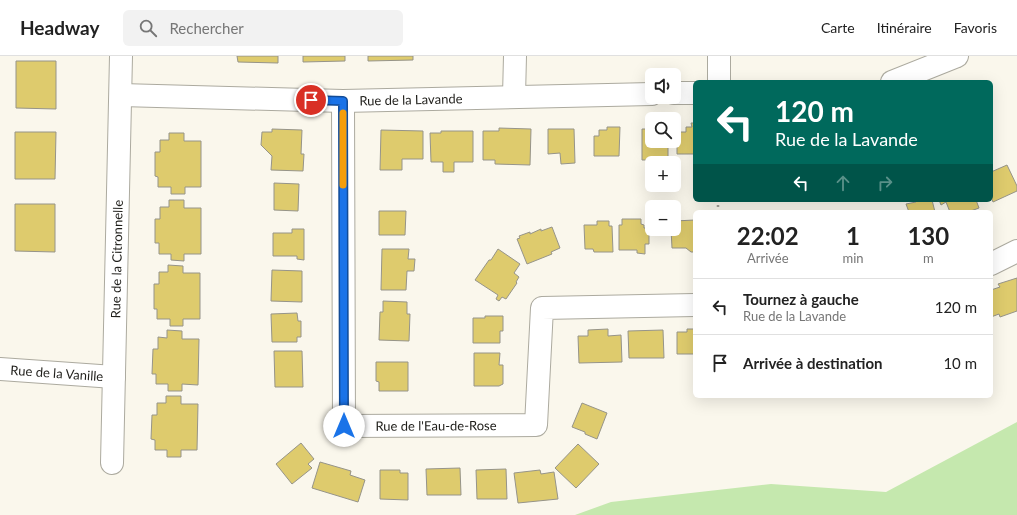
<!DOCTYPE html>
<html lang="fr">
<meta charset="utf-8">
<style>
:root{--surface:#fff;--page:#f2f2f2;--text:#222;--muted:#767676;--line:#e0e0e0}
body{margin:0;font-family:Lato,sans-serif;background:var(--page);color:var(--text);height:100vh;display:flex;flex-direction:column;font-size:15px;white-space:nowrap}
*{box-sizing:border-box;margin:0}
p{font-size:13px;color:var(--muted)}
.icon{flex:none;width:22px;height:22px;fill:none;stroke:currentColor;stroke-width:2;stroke-linecap:round;stroke-linejoin:round}
.map{position:relative;flex:1;overflow:hidden}
.details{position:absolute;left:693px;top:154px;width:300px;height:188px;display:flex;flex-direction:column;background:var(--surface);border-radius:6px;box-shadow:0 4px 16px #0002}
.details>*{flex:none}
.banner{position:absolute;left:693px;top:24px;width:300px;height:122px;border-radius:6px;box-shadow:0 4px 16px #0002;background:#00695c;color:#fff;overflow:hidden}
.buttons{position:absolute;left:645px;top:12px;display:grid;gap:8px}
.buttons a{display:grid;place-items:center;width:36px;height:36px;border-radius:6px;background:var(--surface);box-shadow:0 4px 16px #0002;font-size:20px}
.pin{position:absolute;display:grid;place-items:center;width:34px;height:34px;color:#fff;margin:-17px;border:2px solid #fff;border-radius:50%;box-shadow:0 1px 4px #0007}
.me{position:absolute;width:44px;margin:-22px;rotate:0deg;stroke-linejoin:round;filter:drop-shadow(0 0 3px #0008)}
.turn{display:flex;align-items:center;gap:14px;height:84px;padding:0 16px;font-size:18px}
.turn .icon{width:52px;height:52px;stroke-width:2.5}
.turn b{display:block;font-size:28px;line-height:34px}
.lanes{display:flex;align-items:center;height:38px;padding:0 16px;background:#0003;justify-content:center;gap:20px;direction:ltr}
.lanes .off{opacity:.35}
.eta{display:flex;justify-content:space-evenly;align-items:center;height:68px;text-align:center}
.eta b{font-size:24px;font-weight:700;line-height:28px}
ul{padding:0;list-style:none}
li{display:flex;align-items:center;gap:12px;height:56px;padding:0 16px;border-top:1px solid var(--line)}
li div{flex:1}
li b{display:block;font-size:15px}
li em{font-style:normal}
header{display:flex;align-items:center;gap:24px;box-sizing:border-box;height:56px;padding:0 20px;background:var(--surface);border-bottom:1px solid var(--line)}
header strong{font-size:19px}
nav{display:flex;gap:22px;margin-inline-start:auto;font-size:14px}
.search{width:280px;height:36px;background:var(--page);display:flex;align-items:center;gap:10px;box-sizing:border-box;padding:0 14px;border-radius:6px;color:var(--muted);font-size:15px}
.map>svg:first-child{display:block}
.green{fill:#c5e8ae}
.building{fill:#decb6d;stroke:#969489}
.lines{fill:none;stroke-linecap:round;stroke-linejoin:round}
.minor-casing{stroke:#acaa9f;stroke-width:24}
.path{stroke:#a29f97;stroke-width:2.5;stroke-dasharray:2 3;stroke-linecap:butt}
.minor{stroke:#fff;stroke-width:22}
.route-casing{stroke:#114b97;stroke-width:10}
.route{stroke:#1a73e8;stroke-width:7}
.slow{stroke:#f59e0b;stroke-width:7}
.labels{text-anchor:middle;stroke-width:3;stroke-linejoin:round;paint-order:stroke}
.street-label{font-size:13px;fill:#1f1e1a;stroke:#fff}
</style>
<header>
<strong>Headway</strong>
<div class="search"><svg class="icon" aria-label="search" viewBox="0 0 24 24"><circle cx="10" cy="10" r="6"/><path d="M15 15l6 6"/></svg>Rechercher</div>
<nav><a>Carte</a><a>Itinéraire</a><a>Favoris</a></nav>
</header>
<div class="map">
<svg width="1017" height="459" viewBox="0 0 1017 459">
<rect width="100%" height="100%" fill="#faf7ec"/>
<path class="green" d="M1017 366V459H575L611 446 771 428 886 436Z"/>
<path class="building" d="M237 0H278V7L238 6Z
M303 0H345V5L303 6Z
M368 0H413V4L368 5Z
M16 5H56V53L16 52Z
M691 67H695V98H677V76H686V71H692Z
M607 71H620L619 100H594V80H599V74H607Z
M499 72 531 73 530 109 495 108V104H483V75H499Z
M272 73 302 74 301 98H304L303 115 271 114 272 100 261 89 262 76H272Z
M548 73H574L575 107 561 108 560 97 548 98Z
M642 73H652V85H668V104H642Z
M381 74 423 75V103H402V114H380Z
M441 75H473V106H454V116H443V106H431L430 77H441Z
M15 76H56L55 123H15Z
M169 77H184V85H201V131H185V138H171V131H158V121L155 120V96H160V84H169Z
M1007 109 1017 130V135L993 146 991 141V116Z
M274 127 299 128 298 155 274 154Z
M169 144H184V152H201V198H184V205L171 204V198H159V187H155V163H160V151H169Z
M915 144H932L935 156H909L906 148 916 146Z
M939 144H976L979 152 968 156H950L946 146 941 149Z
M15 148H55V196L15 195Z
M379 155H406L405 179H379Z
M622 163H641V168L644 169V172H649V188H645V198L637 197V194H619V169H622Z
M695 164V196H691L686 192H672L671 173H674V165Z
M597 165H609V170H612L613 196H594L593 193H585L584 169H597Z
M552 171 560 192 551 196 552 198 527 208 517 183 520 182 519 180 530 176V178L541 173V175Z
M292 173H304V204L297 203V200H273V177H292Z
M382 193H409L408 203H415L414 215H407L406 234H381Z
M498 193 520 208 514 217 519 221 516 226 517 227 506 243 502 241 499 245 496 243 498 239 475 224 489 204H491Z
M168 209 183 210V217H200V263H183V270H170V263H157V253H154V228H159V216H168Z
M272 214 302 215V246L271 245Z
M1017 222V255L1000 261 999 258 991 261V234L1000 231 998 228Z
M383 245 407 246V258H410L409 285 379 284 380 256H383Z
M297 257 298 265H301V281H297V286H272L271 258Z
M485 260H503V275H500V287H473V262H485Z
M608 273V280L621 279 622 306 579 307 578 280H588V274Z
M687 273H695V298H677V276H687Z
M167 274 182 275V283H199L198 329 182 328V335H168V328H156V318H152L153 293H158V281L167 282Z
M663 274 664 302H629L628 275Z
M274 295H302L303 331H275Z
M474 297H500L499 309H503V328L499 330H474Z
M376 306H408V335H379V326L376 325Z
M166 340H181V348H198L197 394H181V401H167V394H155V384L151 383 152 359H157V347H166Z
M582 347 607 357 597 383 585 378V376L572 371Z
M301 387 314 403 308 408 312 412 292 428 276 408Z
M578 388 599 408 576 432 555 412Z
M320 406 351 415 350 419 365 424 358 446 312 432Z
M460 412 461 439H427L426 413Z
M506 413 507 443H477L476 414Z
M380 414H400V417H408V444L380 443Z
M540 414 541 418 554 416 558 443 518 447 514 417Z"/>
<g class="lines">
<defs>
<g id="minor">
<path d="M719 26V0"/>
<path d="M892 26 957 0"/>
<path d="M674 37H695"/>
<path id="s1" d="M121 39 343 45 652 38"/>
<path d="M514 40 515 0"/>
<path id="s2" d="M343 45 344 370 536 369 542 252 695 249"/>
<path d="M991 208 1017 195"/>
<path id="s3" d="M0 313 114 321"/>
<path id="s4" d="M112 407 121 0"/>
</g>
</defs>
<use href="#minor" class="minor-casing"/>
<path class="path" d="M718 156V144"/>
<use href="#minor" class="minor"/>
</g>
<g class="lines">
<defs>
<path id="route" d="M311 44 343 45 344 370"/>
</defs>
<use href="#route" class="route-casing"/>
<use href="#route" class="route"/>
<path class="slow" d="M343 57V129"/>
</g>
<g class="labels">
<g class="street-label">
<text dy="5" stroke="none"><textPath href="#s1" startOffset="290">Rue de la Lavande</textPath></text>
<text dy="5" stroke="none"><textPath href="#s4" startOffset="204">Rue de la Citronnelle</textPath></text>
<text dy="5" stroke="none"><textPath href="#s3" startOffset="57">Rue de la Vanille</textPath></text>
<text dy="5" stroke="none"><textPath href="#s2" startOffset="417">Rue de l'Eau-de-Rose</textPath></text>
</g>
</g>
</svg>
<div class="buttons">
<a><svg class="icon" aria-label="sound" viewBox="0 0 24 24"><path d="M4 9h4l5-4v14l-5-4H4zM17 9q2 3 0 6"/></svg></a>
<a><svg class="icon" aria-label="search" viewBox="0 0 24 24"><circle cx="10" cy="10" r="6"/><path d="M15 15l6 6"/></svg></a>
<a>+</a>
<a>−</a>
</div>
<div class="pin" style="left:311px;top:44px;background:#d93025"><svg class="icon" aria-label="arrive" viewBox="0 0 24 24"><path d="M6 21V4h12l-3 4 3 4H6"/></svg></div>
<svg class="me" style="left:344px;top:370px" viewBox="-20 -20 40 40"><circle r="19" fill="#fff"/><path d="M0-13L10 11 0 6-10 11z" fill="#1a73e8"/></svg>
<div class="banner">
<div class="turn"><svg class="icon" aria-label="left" viewBox="0 0 24 24"><path d="M17 20v-9H6M10 6l-5 5 5 5"/></svg><div><b>120 m</b>Rue de la Lavande</div></div>
<div class="lanes"><svg class="icon" aria-label="left" viewBox="0 0 24 24"><path d="M17 20v-9H6M10 6l-5 5 5 5"/></svg><svg class="icon off" aria-label="ahead" viewBox="0 0 24 24"><path d="M12 20V5M6 11l6-6 6 6"/></svg><svg class="icon off" aria-label="right" viewBox="0 0 24 24"><path d="M7 20v-9h11M14 6l5 5-5 5"/></svg></div>
</div>
<section class="details">
<div class="eta">
<div><b>22:02</b><p>Arrivée</p></div>
<div><b>1</b><p>min</p></div>
<div><b>130</b><p>m</p></div>
</div>
<ul>
<li><svg class="icon" aria-label="left" viewBox="0 0 24 24"><path d="M17 20v-9H6M10 6l-5 5 5 5"/></svg><div><b>Tournez à gauche</b><p>Rue de la Lavande</p></div><em>120 m</em></li>
<li><svg class="icon" aria-label="arrive" viewBox="0 0 24 24"><path d="M6 21V4h12l-3 4 3 4H6"/></svg><div><b>Arrivée à destination</b></div><em>10 m</em></li>
</ul>
</section>
</div>
